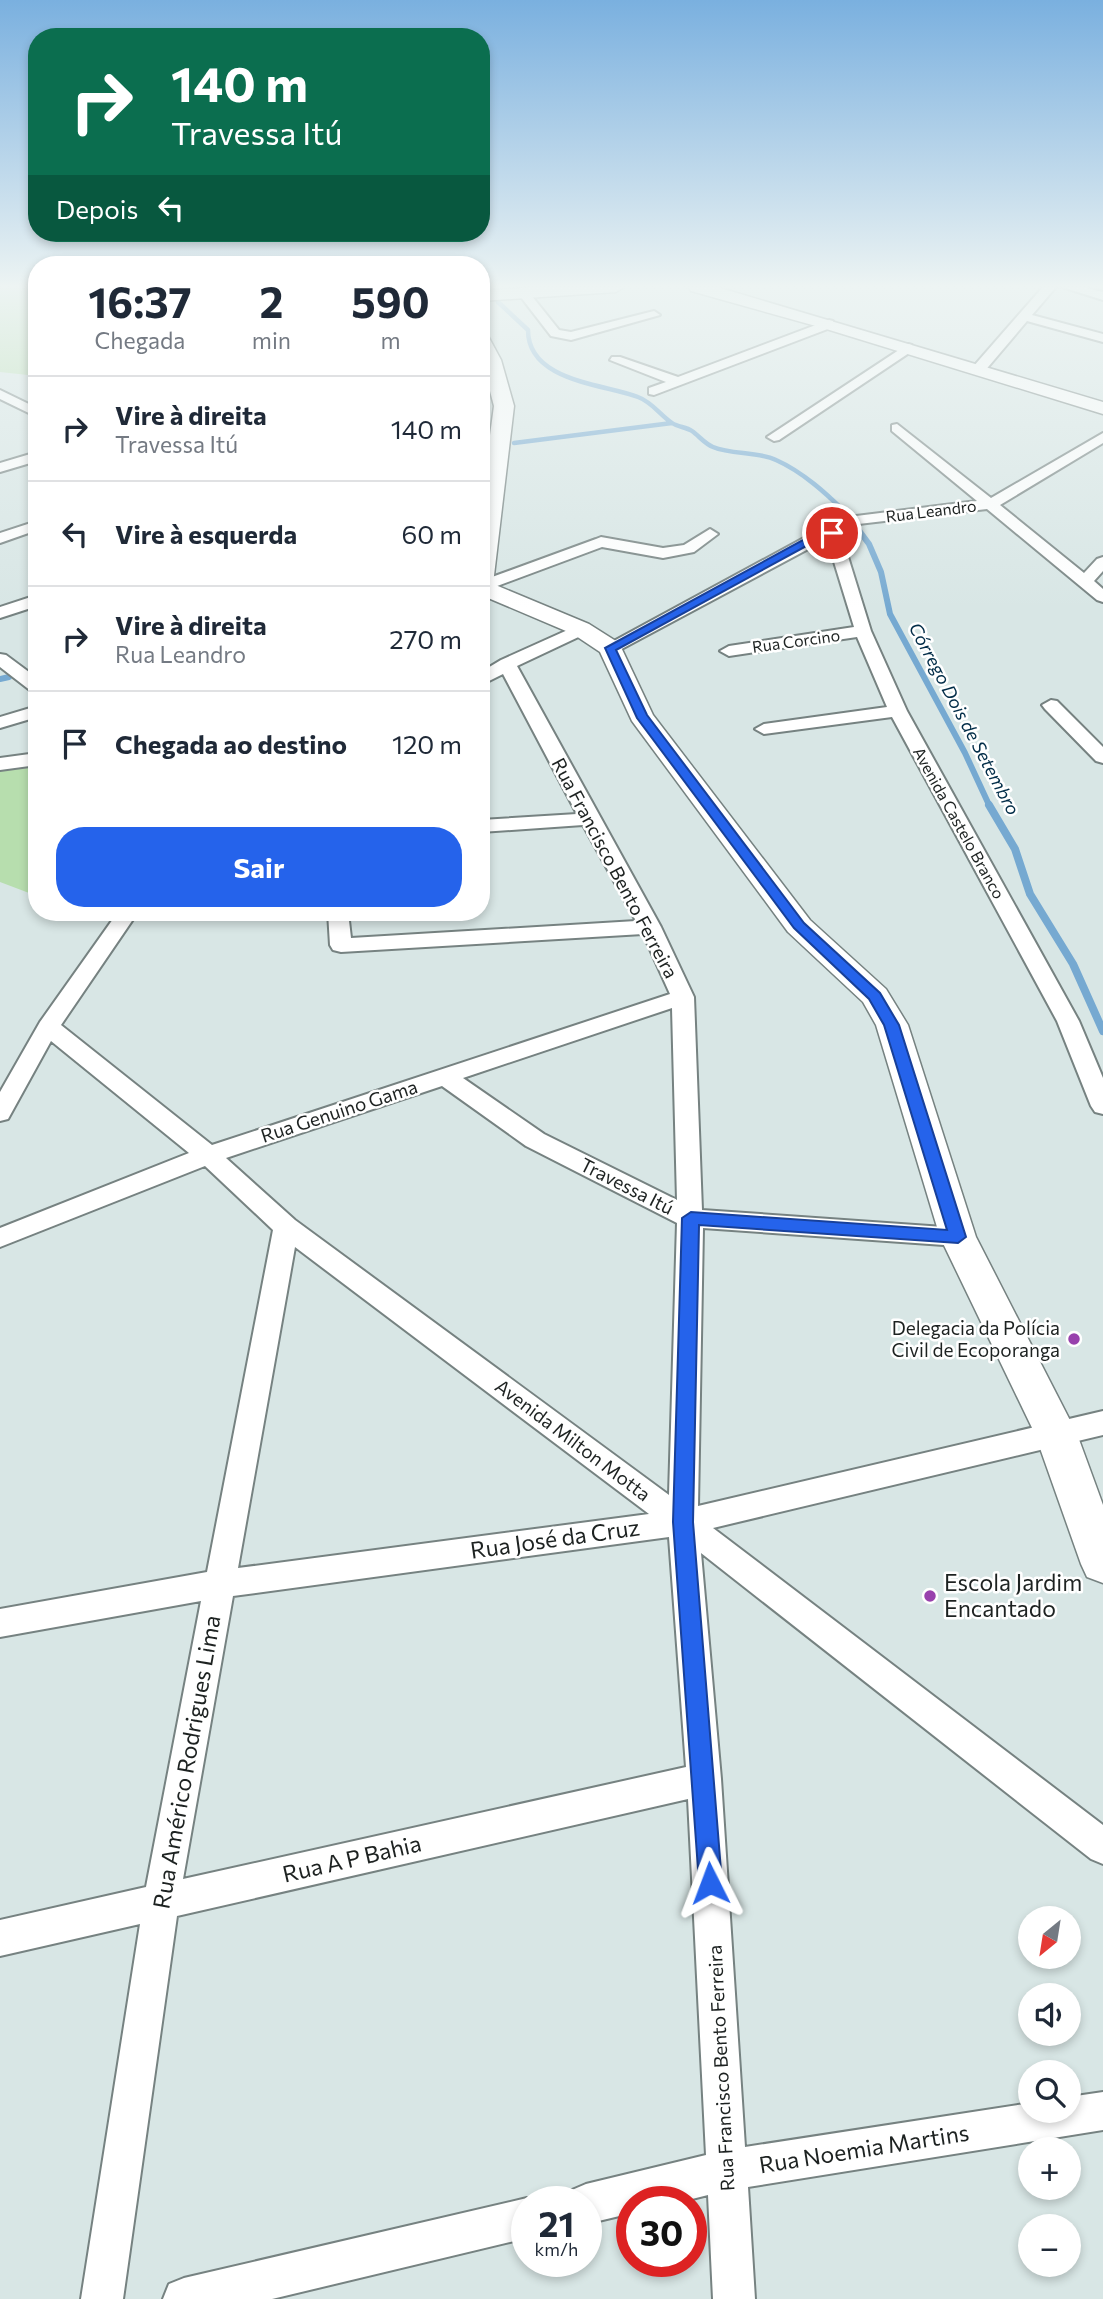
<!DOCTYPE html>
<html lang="pt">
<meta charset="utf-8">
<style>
:root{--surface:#fff;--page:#f6f6f7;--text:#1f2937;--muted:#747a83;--line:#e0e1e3;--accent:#2563eb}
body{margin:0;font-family:Commissioner,sans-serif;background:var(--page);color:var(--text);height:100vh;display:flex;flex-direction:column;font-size:26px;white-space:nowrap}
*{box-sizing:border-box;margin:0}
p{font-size:23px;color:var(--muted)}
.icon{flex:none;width:38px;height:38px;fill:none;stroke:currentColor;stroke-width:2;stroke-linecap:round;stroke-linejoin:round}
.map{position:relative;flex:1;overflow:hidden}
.drawer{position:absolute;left:28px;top:256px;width:462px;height:665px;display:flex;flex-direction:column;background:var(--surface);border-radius:28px;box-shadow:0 4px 10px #0003}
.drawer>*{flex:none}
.hud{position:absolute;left:28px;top:28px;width:462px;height:214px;border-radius:28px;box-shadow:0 4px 10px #0003;background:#0b6e4f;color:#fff;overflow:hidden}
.needle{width:46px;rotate:210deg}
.controls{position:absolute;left:1018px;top:1906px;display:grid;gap:14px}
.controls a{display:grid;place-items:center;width:63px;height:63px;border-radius:50%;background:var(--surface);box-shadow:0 4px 10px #0003;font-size:35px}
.speed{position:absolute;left:511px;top:2186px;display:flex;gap:14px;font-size:35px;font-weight:700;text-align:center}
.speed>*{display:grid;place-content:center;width:91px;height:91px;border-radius:50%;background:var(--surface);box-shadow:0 4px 10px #0003;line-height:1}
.speed small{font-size:18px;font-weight:400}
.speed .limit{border:10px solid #d22;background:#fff;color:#111}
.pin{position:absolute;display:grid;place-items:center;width:60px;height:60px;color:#fff;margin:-30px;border:4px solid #fff;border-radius:50%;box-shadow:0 2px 7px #0007}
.me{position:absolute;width:77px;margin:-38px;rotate:357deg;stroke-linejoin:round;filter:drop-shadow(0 0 5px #0008)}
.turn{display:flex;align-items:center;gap:24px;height:147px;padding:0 28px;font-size:32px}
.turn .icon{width:91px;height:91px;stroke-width:2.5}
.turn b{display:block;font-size:49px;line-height:60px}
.then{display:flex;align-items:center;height:66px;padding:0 28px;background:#0003;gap:14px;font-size:26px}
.eta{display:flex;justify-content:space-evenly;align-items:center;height:119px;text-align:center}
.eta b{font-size:42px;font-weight:700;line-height:49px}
.primary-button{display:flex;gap:14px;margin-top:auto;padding:14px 28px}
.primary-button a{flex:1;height:80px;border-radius:28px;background:var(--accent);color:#fff;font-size:28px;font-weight:700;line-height:80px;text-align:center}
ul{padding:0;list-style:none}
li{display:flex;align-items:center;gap:21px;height:105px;padding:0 28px;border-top:2px solid var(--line)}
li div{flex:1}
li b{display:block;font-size:26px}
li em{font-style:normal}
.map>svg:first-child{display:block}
.green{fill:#b7deae}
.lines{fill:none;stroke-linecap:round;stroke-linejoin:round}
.stream-far2{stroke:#76a9d1;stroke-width:4.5}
.stream-far1{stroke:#76a9d1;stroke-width:6}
.stream{stroke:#76a9d1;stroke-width:8}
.street-casing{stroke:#768281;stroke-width:4}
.secondary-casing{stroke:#768281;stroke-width:3}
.street{fill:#fff;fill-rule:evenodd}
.secondary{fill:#fff;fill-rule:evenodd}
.route{fill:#2563eb;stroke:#184099;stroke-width:2}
.poi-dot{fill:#9841ad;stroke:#fff;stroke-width:2.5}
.labels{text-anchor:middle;stroke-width:5;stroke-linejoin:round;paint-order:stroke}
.far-street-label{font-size:16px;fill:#1d2221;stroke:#fff}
.far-water-label{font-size:18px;font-style:italic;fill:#022d48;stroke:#fff}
.street-label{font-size:19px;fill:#1d2221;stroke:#fff}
.poi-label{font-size:19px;fill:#1d2221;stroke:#fff;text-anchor:end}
.near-street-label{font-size:23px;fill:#1d2221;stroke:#fff}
.near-poi-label{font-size:23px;fill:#1d2221;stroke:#fff;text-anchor:start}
</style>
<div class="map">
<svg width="1103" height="2299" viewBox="0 0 1103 2299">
<rect width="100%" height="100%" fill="#d8e6e5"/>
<path class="green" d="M0 287H37V376L0 372Z
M37 767V896L0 882V771Z"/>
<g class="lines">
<path class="stream-far2" d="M492 287 498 302 528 330C528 382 605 384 638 397 652 402 660 415 672 423 678 427 686 427 692 431 699 436 705 444 713 447 732 455 757 451 776 460 803 472 827 494 848 515
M514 443 672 423
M481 447 491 445"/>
<path class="stream-far1" d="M846 513 869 544 881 572 890 614 965 753 990 807
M34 669 37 668
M0 679 9 677"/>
<path class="stream" d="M989 805 1015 849 1030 894 1073 964 1103 1031"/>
<defs>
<path id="street" d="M1043 287H1056L1032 315 1103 334V342L1027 321 983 373H973V367Z
M1062 287H1083L1103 292V300Z
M519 290H527L559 330 571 332 654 311 660 315 571 340 551 336 517 292Z
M829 320 833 321V327L654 395 649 394V388L666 382 610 360 612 357H620L678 377Z
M908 344 912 345V351L779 440 774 441 767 437Z
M0 390 37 408V417L0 399Z
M897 424 991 498 1103 433V443L1000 505 1084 573 1097 559 1103 557V571L1094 581 1103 589V602L1097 600 987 509 850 525 841 534 871 631 907 711 1079 1021 1103 1078V1114L1095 1112 1091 1106 1057 1021 892 717 764 734 755 729 764 724 887 707 857 637 729 656 720 651 729 646 854 627 827 539 616 652H604L601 648 813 533 828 529 840 518 977 501 892 431V425Z
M37 452V461L0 472V463Z
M37 521V530L0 543V533Z
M710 529 718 534 694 552 663 558 602 547 481 592V581L596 539 601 537 663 548 684 545Z
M37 595V606L0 618V607Z
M581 624 589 629 587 633 517 666 661 927 694 997 702 1210 958 1228 967 1230 971 1237 967 1244 958 1246 703 1228 698 1506 1103 1411V1435L713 1528 1103 1825V1864L1091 1859 701 1553 721 1779 745 2147 1031 2103V2110H1069V2097L1103 2092V2130L748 2187 755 2299H713L708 2195 680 2202H632V2213L586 2224V2202H567L572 2190 586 2184 706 2155 688 1799 177 1916 123 2299H81L140 1924 0 1956V1920L146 1887 201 1601 0 1637V1609L207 1572 273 1230 205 1166 0 1247V1228L189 1153 51 1041 8 1119 0 1121V1092L40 1022 118 912H138L61 1025 212 1145 670 994 643 934 341 952 333 950 330 945 328 912H348L351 938 636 921 583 825 481 832V820L577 814 503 674 481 685V672L501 660ZM672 1008 677 1200 544 1134 463 1078ZM442 1086 526 1146 677 1223 669 1495 295 1220 226 1158ZM295 1247 649 1514 238 1568ZM669 1537 686 1767 183 1879 233 1596Z
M0 654 6 655 37 678V692L31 691 0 667Z
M1051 700 1057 701 1103 747V763L1096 761 1045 709 1042 705Z
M37 706V717L0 728V717Z
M37 753V765L0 770V758Z
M527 2198 536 2202H527V2238L272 2299H163L169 2284 184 2278Z"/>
<path id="secondary" d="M535 287H624L616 292 481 301V291Z
M689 287H717L1103 402V414L823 328 691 291Z
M481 333 487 334 501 360 514 406 493 584 589 624 619 643 653 715 810 920 886 989 908 1025 976 1237 1077 1434 1103 1505V1583L1087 1577 1081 1564 1035 1434 940 1237 876 1025 863 1002 788 932 632 721 600 652 573 634 481 595V501L494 406 481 357Z"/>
</defs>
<use href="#street" class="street-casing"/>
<use href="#secondary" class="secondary-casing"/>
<use href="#street" class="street"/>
<use href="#secondary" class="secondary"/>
</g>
<linearGradient id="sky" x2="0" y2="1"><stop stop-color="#7ab0df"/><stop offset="0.47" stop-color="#edf4f3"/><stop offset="1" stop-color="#edf4f3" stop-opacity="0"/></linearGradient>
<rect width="1103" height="609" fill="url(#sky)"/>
<path class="route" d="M832 530 837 533 836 535 821 538 616 650 647 715 804 923 880 993 899 1025 966 1237 958 1243 699 1225 693 1522 722 1883 719 1891 710 1895 702 1891 699 1883 673 1522 682 1218 691 1212 947 1230 884 1025 869 999 794 928 637 718 605 648 814 534Z"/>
<g class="poi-dot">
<circle cx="1074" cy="1339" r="7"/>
<circle cx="930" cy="1596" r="7"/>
</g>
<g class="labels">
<g class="far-street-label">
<text transform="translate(931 511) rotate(-7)" y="6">Rua Leandro</text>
<text transform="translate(796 641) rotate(-8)" y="6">Rua Corcino</text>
<text transform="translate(959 823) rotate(61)" y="6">Avenida Castelo Branco</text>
</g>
<g class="far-water-label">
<text transform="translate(964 719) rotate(62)" y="6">Córrego Dois de Setembro</text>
</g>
<g class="street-label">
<text transform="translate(615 868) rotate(62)" y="7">Rua Francisco Bento Ferreira</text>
<text transform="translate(339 1111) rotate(-18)" y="7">Rua Genuino Gama</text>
<text transform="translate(627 1186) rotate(27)" y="7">Travessa Itú</text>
<text transform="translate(573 1440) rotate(37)" y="7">Avenida Milton Motta</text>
<text transform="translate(721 2068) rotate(-93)" y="7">Rua Francisco Bento Ferreira</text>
</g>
<g class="poi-label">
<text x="1060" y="1335">Delegacia da Polícia<tspan x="1060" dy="22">Civil de Ecoporanga</tspan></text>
</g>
<g class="near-street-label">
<text transform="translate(555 1539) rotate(-8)" y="8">Rua José da Cruz</text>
<text transform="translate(187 1762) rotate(-80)" y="8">Rua Américo Rodrigues Lima</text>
<text transform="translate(352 1859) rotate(-13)" y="8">Rua A P Bahia</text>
<text transform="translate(864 2149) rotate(-9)" y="8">Rua Noemia Martins</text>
</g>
<g class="near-poi-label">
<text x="944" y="1591">Escola Jardim<tspan x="944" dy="26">Encantado</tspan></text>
</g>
</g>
</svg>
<div class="controls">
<a><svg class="needle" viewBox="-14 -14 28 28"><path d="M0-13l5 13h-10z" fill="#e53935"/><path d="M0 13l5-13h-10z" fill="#747a83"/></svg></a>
<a><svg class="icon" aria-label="sound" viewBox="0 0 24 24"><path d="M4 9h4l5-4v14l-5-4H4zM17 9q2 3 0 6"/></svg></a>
<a><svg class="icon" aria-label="search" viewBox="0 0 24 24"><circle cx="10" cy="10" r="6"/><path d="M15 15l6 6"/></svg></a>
<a>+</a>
<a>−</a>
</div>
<div class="speed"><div>21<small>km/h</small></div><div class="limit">30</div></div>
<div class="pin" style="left:832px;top:533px;background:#d93025"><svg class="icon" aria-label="arrive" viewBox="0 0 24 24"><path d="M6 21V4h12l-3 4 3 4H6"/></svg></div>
<svg class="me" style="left:710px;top:1883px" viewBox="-20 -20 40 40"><path d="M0-17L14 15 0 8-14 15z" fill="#2563eb" stroke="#fff" stroke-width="4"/></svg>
<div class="hud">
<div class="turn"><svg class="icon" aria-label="right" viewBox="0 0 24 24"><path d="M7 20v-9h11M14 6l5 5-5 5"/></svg><div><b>140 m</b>Travessa Itú</div></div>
<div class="then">Depois<svg class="icon" aria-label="left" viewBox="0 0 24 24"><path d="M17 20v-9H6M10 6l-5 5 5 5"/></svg></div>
</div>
<section class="drawer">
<div class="eta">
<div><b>16:37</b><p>Chegada</p></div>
<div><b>2</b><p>min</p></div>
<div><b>590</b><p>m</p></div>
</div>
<ul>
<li><svg class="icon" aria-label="right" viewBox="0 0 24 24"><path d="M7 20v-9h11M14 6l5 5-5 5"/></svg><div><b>Vire à direita</b><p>Travessa Itú</p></div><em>140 m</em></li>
<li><svg class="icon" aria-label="left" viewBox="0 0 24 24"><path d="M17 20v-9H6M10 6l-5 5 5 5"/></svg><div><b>Vire à esquerda</b></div><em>60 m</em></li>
<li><svg class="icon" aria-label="right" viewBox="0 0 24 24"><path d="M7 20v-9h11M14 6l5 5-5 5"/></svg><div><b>Vire à direita</b><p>Rua Leandro</p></div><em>270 m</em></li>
<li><svg class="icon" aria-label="arrive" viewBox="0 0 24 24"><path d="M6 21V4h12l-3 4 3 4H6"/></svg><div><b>Chegada ao destino</b></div><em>120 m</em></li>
</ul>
<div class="primary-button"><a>Sair</a></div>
</section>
</div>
